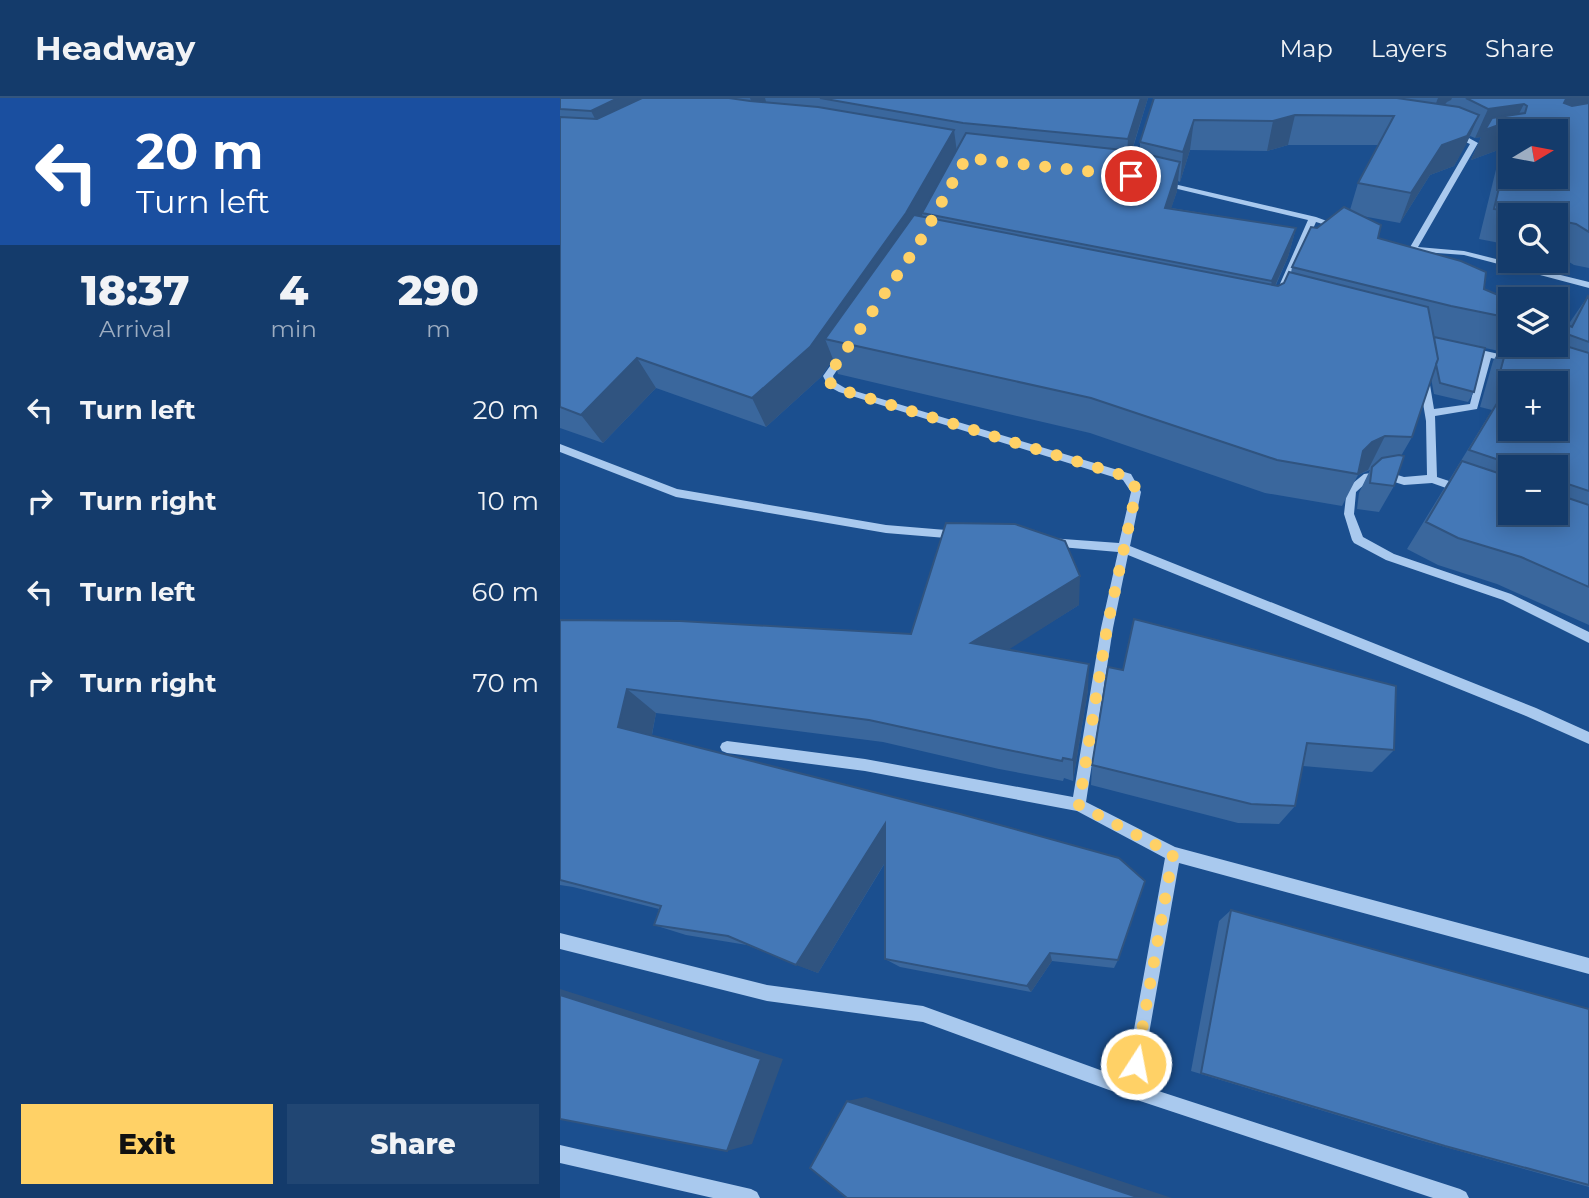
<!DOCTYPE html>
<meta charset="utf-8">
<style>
:root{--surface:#143b6b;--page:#214673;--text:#f1f3f6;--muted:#9dadc1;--line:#33557e;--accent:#ffd166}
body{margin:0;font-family:Montserrat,sans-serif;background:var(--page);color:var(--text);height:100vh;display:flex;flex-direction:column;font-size:26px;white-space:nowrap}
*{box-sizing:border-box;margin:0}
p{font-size:23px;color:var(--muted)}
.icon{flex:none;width:38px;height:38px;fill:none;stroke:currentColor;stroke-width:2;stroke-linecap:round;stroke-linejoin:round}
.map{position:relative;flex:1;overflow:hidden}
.details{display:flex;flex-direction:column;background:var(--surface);width:560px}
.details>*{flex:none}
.top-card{background:#1a4fa0;color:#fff;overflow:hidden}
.needle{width:46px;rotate:80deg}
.tools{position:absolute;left:938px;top:21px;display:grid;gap:14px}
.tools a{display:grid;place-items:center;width:70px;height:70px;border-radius:0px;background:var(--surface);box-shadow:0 4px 18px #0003,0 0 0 2px var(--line);font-size:35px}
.pin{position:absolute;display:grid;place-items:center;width:60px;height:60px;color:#fff;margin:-30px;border:4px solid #fff;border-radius:50%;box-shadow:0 2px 7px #0007}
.me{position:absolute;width:77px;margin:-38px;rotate:11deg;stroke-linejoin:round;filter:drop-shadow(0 0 5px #0008)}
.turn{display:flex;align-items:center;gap:24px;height:147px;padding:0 21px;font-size:32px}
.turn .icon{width:91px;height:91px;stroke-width:2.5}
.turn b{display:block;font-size:49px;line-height:60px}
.eta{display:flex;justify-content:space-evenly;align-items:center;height:119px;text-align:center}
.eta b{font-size:42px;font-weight:800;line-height:49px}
.primary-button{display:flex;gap:14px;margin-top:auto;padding:14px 21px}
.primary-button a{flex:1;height:80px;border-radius:0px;background:var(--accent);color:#111;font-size:28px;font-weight:800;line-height:80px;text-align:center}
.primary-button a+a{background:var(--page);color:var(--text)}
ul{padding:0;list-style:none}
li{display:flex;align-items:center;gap:21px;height:91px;padding:0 21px}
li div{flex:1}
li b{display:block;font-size:26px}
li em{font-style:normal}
header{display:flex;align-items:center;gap:42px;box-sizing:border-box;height:98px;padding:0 35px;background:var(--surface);border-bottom:2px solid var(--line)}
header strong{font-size:33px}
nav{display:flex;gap:38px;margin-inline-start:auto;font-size:24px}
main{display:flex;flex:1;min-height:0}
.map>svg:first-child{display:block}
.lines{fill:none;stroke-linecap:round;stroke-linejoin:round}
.minor{fill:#a9c9ee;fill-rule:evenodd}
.wall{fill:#3a679d;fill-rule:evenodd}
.shaded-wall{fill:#305480}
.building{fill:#4478b7;stroke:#305480;stroke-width:2;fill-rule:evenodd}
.route{stroke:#ffd166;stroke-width:12;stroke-dasharray:0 21.6}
</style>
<header>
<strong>Headway</strong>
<nav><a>Map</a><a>Layers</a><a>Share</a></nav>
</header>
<main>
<section class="details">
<div class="top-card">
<div class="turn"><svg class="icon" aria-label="left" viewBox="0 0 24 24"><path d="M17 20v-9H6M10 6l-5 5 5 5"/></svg><div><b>20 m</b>Turn left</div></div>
</div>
<div class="eta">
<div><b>18:37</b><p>Arrival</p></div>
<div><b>4</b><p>min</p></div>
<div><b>290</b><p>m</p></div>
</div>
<ul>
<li><svg class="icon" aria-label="left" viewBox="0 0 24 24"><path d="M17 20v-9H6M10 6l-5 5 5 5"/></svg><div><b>Turn left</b></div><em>20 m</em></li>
<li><svg class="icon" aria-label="right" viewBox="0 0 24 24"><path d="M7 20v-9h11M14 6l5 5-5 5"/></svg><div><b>Turn right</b></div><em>10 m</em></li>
<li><svg class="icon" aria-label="left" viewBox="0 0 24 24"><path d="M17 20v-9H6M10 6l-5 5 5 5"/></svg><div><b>Turn left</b></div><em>60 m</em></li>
<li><svg class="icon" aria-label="right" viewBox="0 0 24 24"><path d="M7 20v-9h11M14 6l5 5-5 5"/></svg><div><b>Turn right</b></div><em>70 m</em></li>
</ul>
<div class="primary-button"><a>Exit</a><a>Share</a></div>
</section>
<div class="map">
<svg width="1029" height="1100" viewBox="0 0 1029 1100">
<rect width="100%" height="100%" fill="#1b4f8f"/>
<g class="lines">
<path class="minor" d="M892 34H898L918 45 858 149 904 153 1029 184V190L904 157 850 153 849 151 910 46 892 38Z
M601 83 756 119 783 129 779 131 756 124 724 195 720 198 716 195 748 122 601 87Z
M908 249 952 259 957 262 952 265 931 260 917 311 875 318 877 379 904 388 905 391 904 394 900 395 872 385 844 387 825 381 807 384 796 394 794 416 803 439 834 456 951 496 1029 534V545L943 502 826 462 794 445 792 442 784 416 787 390 804 376 825 373 844 379 867 377 866 323 859 281 864 278 869 281 874 311 910 306 922 258 905 254 903 252Z
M283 253 288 256 273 278 275 284 285 290 571 376 581 394 570 448 976 610 1029 634V646L966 618 568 457 553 530 526 704 615 749 1029 860V876L619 765 580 987 900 1091 906 1094 909 1100H873L571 1000 363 924 207 903 0 851V835L207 887 363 908 565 981 605 760 517 713 305 673 167 655 162 653 160 649 162 645 167 643 305 661 513 699 541 530 558 454 489 448 483 444 489 440 559 445 571 394 563 382 279 294 268 288 263 278 280 254Z
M0 346 117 391 326 427 398 433 404 437 398 441 326 435 116 399 0 354Z
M0 1047 191 1091 197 1094 200 1100H153L0 1065Z"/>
</g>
<path class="wall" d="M0 0H588L572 53 580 55V44L594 0H1029V170L1014 167 996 156V117H950V147L919 141 941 51 911 62 921 39 915 40 910 38 894 68 870 77 840 125 802 118 818 140 924 191 950 202V247H996V222L1008 227 1028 198 1029 199V527L937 486 878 467 847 451 932 312 920 309 933 263 939 253 925 250 914 294 908 304 874 296 871 280 852 339 841 358 834 388 819 414 797 411 799 395 810 372 798 377 782 408 705 395 530 335 278 276 273 261 261 279 206 329 96 290 43 345 0 330ZM950 33H996L950 43ZM728 47H818L798 85 790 112 757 130 732 169 731 175 724 185 718 188 716 187 728 159 736 130 611 110 617 93 618 83 620 84 630 52 707 53ZM950 369H996V415H950Z
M519 507 448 551 528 592 513 683 504 680 503 683 439 671 323 644 96 615 92 637 558 862 554 870 492 863 471 894 340 869 325 861V765L258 875 187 847 126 837 94 827 99 811 13 789 0 787V522L351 536Z
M563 572 834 652 812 674 743 668 735 708 719 726 678 725 531 687 532 667Z
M671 812 1029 911V1089L853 1040 631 973 659 823Z"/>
<path class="shaded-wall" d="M58 0H100L46 42 31 13Z
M190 0H205L209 14 198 23Z
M581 0H588L566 71 568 41Z
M878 0H892L891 2 887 4 868 26Z
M1010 0H1029V23L991 30 1006 1Z
M964 6 941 51 911 62 921 39 915 40 928 11Z
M735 17 728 47 707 53 713 23Z
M919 17 906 47 894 68 870 77 840 125 851 95 882 47Z
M634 22 630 52 620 84 623 54Z
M394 32 398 62 362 115 363 125 265 241 273 261 261 279 206 329 192 300Z
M620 64 617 93 602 138 605 110Z
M736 130 728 159 704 212 712 183Z
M77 260 96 290 43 345 21 317Z
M825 338 808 372 798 377 803 353 812 344Z
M520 478 519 507 418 571 411 545Z
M529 566 528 592 513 683V662Z
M67 591 96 615 89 651 58 629Z
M325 726 338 743 258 875 236 867Z
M490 855 492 863 471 894 467 888Z
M0 891 223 961 192 1046 167 1053 0 897Z
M306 999 612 1100H580L287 1003Z"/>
<path class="building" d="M0 0H58L31 13 0 11Z
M82 0H169L190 3 258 9 394 32 346 115 250 249 192 300 77 260 21 317 0 309V19L37 21Z
M260 0H581L568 41 403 25Z
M594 0H837L899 9 919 17 907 38 882 47 851 95 798 85 834 18 735 17 713 23 634 22 623 54 580 44Z
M906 0H1010L1006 1 1004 5 1012 8 1029 5V134L1016 126 996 122V117H969L934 111 950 43V79H996V33H953L955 21 925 32 932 20 965 15 967 8 964 6 928 11Z
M406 35 572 53 620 64 605 110 736 130 712 183 362 115Z
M784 109 821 127 818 140 901 163 926 174 924 191 950 202V220L891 208 732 169 751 129 757 130Z
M354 117 718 188 724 185 729 174 868 209 878 261 852 339 825 338 812 344 803 353 798 376 717 362 531 300 265 241Z
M1028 198 1029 199V244L996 232V222L1012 229Z
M950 237V247H996V245L1029 255V393L1002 384H996V369H960L909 352 951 282 939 278ZM950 285H996V331H950Z
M874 239 925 250 914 294 880 285 876 266 878 261Z
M839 357 844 358 834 388 810 385 812 369 822 360Z
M902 363 950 379V415H996V396L1029 407V489L961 459 898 440 866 424Z
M386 425 455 426 505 443 520 478 411 545 529 566 513 662 503 660 502 663 434 649 309 622 67 591 58 629 400 716 559 760 585 783 558 862 490 855 467 888 325 861V726L236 867 168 838 94 827 101 808 0 782V522L120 523 351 536Z
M574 521 836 588 834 652 747 645 735 708 691 706 532 667 548 569 563 572Z
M671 812 1029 911V1087L885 1048 641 975Z
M0 897 201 961 167 1053 0 1021Z
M287 1003 580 1100H287L250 1070Z"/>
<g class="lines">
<path class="route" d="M571 78 406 60 358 147 268 278 271 286 282 292 568 379 574 386 576 394 547 530 519 707 613 756 576 966"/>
</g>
</svg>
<div class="tools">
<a><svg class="needle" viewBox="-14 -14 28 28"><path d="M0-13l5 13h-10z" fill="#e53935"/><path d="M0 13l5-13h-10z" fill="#9dadc1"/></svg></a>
<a><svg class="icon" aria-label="search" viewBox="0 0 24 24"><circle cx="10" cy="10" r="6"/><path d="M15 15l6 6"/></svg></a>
<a><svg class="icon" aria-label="layers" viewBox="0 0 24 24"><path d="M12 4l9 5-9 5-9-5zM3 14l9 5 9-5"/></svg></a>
<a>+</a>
<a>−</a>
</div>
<div class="pin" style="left:571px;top:78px;background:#d93025"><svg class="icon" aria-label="arrive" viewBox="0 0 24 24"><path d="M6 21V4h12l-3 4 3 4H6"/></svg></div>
<svg class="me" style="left:576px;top:966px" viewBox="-20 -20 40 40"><circle r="17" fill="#ffd166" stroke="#fff" stroke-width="3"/><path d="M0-11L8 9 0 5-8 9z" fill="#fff"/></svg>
</div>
</main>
